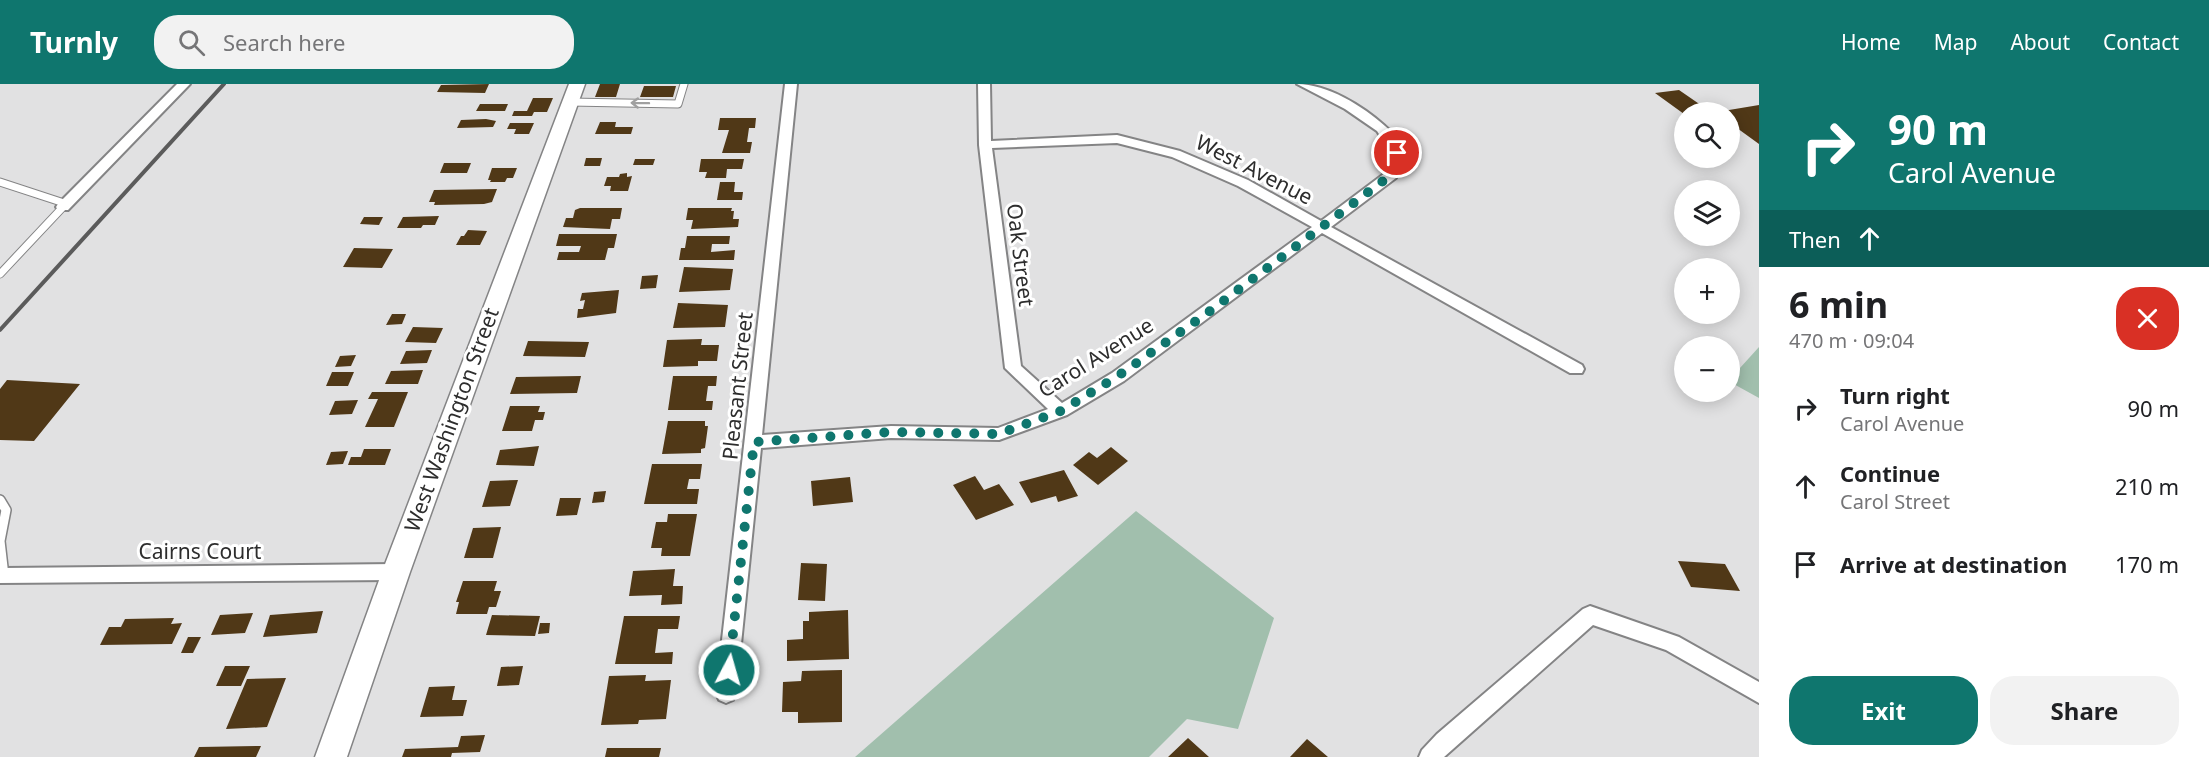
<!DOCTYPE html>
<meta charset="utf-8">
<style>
:root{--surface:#fff;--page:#f2f2f2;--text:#202124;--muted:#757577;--accent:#0f766e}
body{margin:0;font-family:"Noto Sans",sans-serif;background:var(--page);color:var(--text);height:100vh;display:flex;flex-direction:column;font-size:22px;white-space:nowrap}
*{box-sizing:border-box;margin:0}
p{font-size:20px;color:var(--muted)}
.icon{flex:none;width:33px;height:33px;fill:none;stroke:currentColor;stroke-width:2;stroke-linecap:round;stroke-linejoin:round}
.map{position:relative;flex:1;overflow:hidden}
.side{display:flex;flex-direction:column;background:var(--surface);width:450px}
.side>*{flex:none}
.top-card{background:#0f766e;color:#fff;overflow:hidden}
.controls{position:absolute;left:1674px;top:18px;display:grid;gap:12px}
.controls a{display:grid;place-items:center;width:66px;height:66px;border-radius:50%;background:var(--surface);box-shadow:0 3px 15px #0003;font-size:30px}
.pin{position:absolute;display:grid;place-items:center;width:51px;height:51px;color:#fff;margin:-26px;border:3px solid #fff;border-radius:50%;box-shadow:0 2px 6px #0007}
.me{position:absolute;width:66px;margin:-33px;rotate:6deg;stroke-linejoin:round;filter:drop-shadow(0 0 4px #0008)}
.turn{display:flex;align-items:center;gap:21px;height:126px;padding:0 30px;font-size:27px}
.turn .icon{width:78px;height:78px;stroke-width:2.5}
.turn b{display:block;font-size:42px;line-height:51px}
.then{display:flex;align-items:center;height:57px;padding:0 30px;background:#0003;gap:12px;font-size:22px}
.round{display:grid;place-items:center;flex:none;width:63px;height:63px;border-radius:24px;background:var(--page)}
.head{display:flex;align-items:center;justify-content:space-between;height:102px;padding:0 30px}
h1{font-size:36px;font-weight:700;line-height:45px}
.primary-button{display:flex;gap:12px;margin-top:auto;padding:12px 30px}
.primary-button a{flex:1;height:69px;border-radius:24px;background:var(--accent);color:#fff;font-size:24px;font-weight:700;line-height:69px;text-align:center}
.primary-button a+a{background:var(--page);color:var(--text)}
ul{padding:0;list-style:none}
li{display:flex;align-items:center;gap:18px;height:78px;padding:0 30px}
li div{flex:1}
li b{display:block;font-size:22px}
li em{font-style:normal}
header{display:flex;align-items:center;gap:36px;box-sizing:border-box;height:84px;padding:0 30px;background:var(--accent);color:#fff}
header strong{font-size:28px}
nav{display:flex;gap:33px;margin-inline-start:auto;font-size:21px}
.search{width:420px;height:54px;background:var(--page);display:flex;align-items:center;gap:15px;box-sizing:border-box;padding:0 21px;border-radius:24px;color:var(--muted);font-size:22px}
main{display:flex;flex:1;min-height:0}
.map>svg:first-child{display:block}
.green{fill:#a1bfad}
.building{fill:#503817}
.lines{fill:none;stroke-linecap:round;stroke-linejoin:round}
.lane-far1-casing{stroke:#848485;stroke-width:9}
.lane-casing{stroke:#848485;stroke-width:12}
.street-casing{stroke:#848485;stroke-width:4}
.secondary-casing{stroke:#848485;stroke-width:3}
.lane-far1{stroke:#fff;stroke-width:7}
.lane{stroke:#fff;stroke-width:9}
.street{fill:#fff;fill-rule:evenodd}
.secondary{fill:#fff;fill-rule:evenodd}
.rail{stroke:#5b5b5b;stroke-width:4}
.oneway{stroke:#a0a0a0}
.route{stroke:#0f766e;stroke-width:10;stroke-dasharray:0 18}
.labels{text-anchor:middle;stroke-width:6;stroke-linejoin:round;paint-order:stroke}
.street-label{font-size:21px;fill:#2d2d2d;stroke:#fff}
</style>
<header>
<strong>Turnly</strong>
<div class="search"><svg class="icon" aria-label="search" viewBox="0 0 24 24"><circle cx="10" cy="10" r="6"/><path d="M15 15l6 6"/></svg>Search here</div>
<nav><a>Home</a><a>Map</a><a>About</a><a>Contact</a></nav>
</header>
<main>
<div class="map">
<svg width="1759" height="673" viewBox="0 0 1759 673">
<rect width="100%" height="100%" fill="#e1e1e2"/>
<path class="green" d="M1759 263V314L1730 298V295Z
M1136 427 1274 534 1238 645 1187 635 1149 673H855Z"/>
<path class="building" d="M489 0 485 9 437 8 441 1Z
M600 0H620L616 13H595Z
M644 2H676L673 13H640Z
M1679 6 1708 26 1684 30 1655 9Z
M533 14H553L547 28H534L532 32H512L514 27H527Z
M480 20H508L505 27H476Z
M1759 21V60L1730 39V28H1717Z
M720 34H756L755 44H749L747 58H752L750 69H722L729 46H718Z
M486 35 496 37 493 43 457 44 461 36Z
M600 38H616L615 43H633L631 50H595Z
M510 39H534L529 50H514L516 45H507Z
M586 74H602L600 82H584Z
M635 75H655L653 81H633Z
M701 75H744L742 85H727L726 94H705L707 88H699Z
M444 79H471L467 89H440Z
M492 84H517L513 94H507L505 98H490L491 96H488Z
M627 89V93L632 92 628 107H610L611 102H604L607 93H619L620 90Z
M720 98H735L734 108H743L742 116H717Z
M497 105 492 118 484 120 434 121 435 118H429L434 106Z
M580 124H622L620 135H612L610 145 563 143 566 134H573L575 126Z
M688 124H732L731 127H734L733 135H739L738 143 691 145 693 136H686Z
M439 132 435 141H423L421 144H397L403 133Z
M364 133H383L379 141 360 140Z
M468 146 487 147 480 161H456L461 152H464Z
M559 150H617L614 164H608L605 176H557L559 168H579L581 162H556Z
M687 152H730L729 160H712L711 168 735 166 734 176H679L681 164H685Z
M354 164 393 165 382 184 343 183Z
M684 183 733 185 730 206 679 208Z
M658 191 656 204 640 205 642 192Z
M619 206 616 229 577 234 578 225H583L585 216 580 217 582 209Z
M678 219 728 221 725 243 673 244Z
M392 230H406L402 240 386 241Z
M413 243 443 244 436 259 405 258Z
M702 255 701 261H719L717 277H698V282L663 283 667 256Z
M528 257 589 258 585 273 523 272Z
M432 266 427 279 400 280 406 267Z
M356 271 351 282 335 283 340 272Z
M423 286 418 300H385L391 287Z
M332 288H354L348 302H326Z
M581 292 577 309 510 310 516 293Z
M673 292H717L716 302H708L706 317H713L712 326H668Z
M7 296 80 300 34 357 0 356V305Z
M372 308H408L394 343H365L378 315H368Z
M358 316 352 330 329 331 335 317Z
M510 322H540L538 328H545L543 336H535L532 347H502Z
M668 337H705V342H708L705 364 701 365V369L662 370Z
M539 362 534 382 496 381 500 366Z
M1111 363 1128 377 1098 401 1073 381 1089 368 1097 374Z
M364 365H391L385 381H348L351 373H361Z
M348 367 343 380 326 381 331 368Z
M652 380H702L700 395H689L687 405H699L697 420H644Z
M1064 386 1078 412 1058 418 1056 412 1031 419 1019 398Z
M975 392 984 406 999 400 1014 421 976 436 953 401Z
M850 393 853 418 813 422 811 397Z
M518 396 510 422 482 423 490 397Z
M606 407 604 418 592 419 594 408Z
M560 414H581L577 431 556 432Z
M668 430H697L690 472H661L662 464H651L656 438H667Z
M501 443 493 474H464L473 444Z
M1678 477 1725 480 1740 507 1691 503Z
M801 479 827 480 825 517 798 516Z
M675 485 673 502H683L682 520 661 521 662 511 629 512 633 487Z
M463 497H497L494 507H501L496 523H489L487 530H456L459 518H456Z
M848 526 849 575 787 577V556L803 555V537H809V528Z
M323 527 317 549 263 553 270 531Z
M253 529 245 549 211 551 220 531Z
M492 531 540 532 535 552 486 551Z
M624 532H680L678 545H658L655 569 673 568 672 580H615Z
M174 534 171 540 182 539 172 560 100 561 109 543H121L125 535Z
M540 539H550L549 549 538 550Z
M188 553H201L193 569H181Z
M225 582H250L241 602H216Z
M523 582 519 601 497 602 501 583Z
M842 586V638L798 639V628H782L783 598 801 597 802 587Z
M646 591 645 597 671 596 666 635 639 636 638 640 601 641 609 592Z
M286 594 267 643 226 645 247 595Z
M455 602 452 616H467L463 632 420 633 429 603Z
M485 651 480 668 452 669 451 673H402L405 665 458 663 461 652Z
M1188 654 1209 673H1168Z
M1307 655 1328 673H1290Z
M261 662 256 673H194L199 663Z
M607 664H661L659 673H605Z"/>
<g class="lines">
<defs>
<path id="lane-far1" d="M570 18 678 20 684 0
M0 98 61 118 63 123 0 190"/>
<path id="lane" d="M0 416 6 426 0 457
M0 457 4 492"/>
<path id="street" d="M177 0H190L68 126H58L56 123 58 120Z
M785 0H797L762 351 891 342 998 344 1048 325 1005 284 979 61 978 0H990L991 57 1117 51 1180 67 1248 96 1321 137 1385 89 1391 69 1377 47 1345 25 1297 0C1327 0 1363 22 1385 42 1393 48 1398 60 1403 69L1396 94 1331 143 1582 281 1584 285 1582 289H1570L1322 149 1124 297 1067 331 999 356 891 354 761 364 736 609 733 616 726 619 719 616 716 609ZM1117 59 1172 73 1238 102 1312 143 1112 289 1062 319 1021 282 992 64Z
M396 480 403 482 405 488 403 494 396 496 0 499V485L4 484Z
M1590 522 1679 553 1759 598V619L1666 566 1593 541 1444 673H1419L1422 666 1437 650 1583 525Z"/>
<path id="secondary" d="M569 0H585L410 488 347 673H315L382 488Z"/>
</defs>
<use href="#lane-far1" class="lane-far1-casing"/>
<use href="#lane" class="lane-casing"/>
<use href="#street" class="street-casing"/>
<use href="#secondary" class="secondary-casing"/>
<use href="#lane-far1" class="lane-far1"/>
<use href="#lane" class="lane"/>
<use href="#street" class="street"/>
<use href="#secondary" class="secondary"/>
<path class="rail" d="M0 246 224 0"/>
</g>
<defs><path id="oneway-shaft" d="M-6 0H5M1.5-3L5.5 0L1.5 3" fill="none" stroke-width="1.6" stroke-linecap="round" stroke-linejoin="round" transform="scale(1.5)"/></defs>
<use class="oneway" href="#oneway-shaft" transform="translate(640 19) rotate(-179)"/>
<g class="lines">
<path class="route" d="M729 586 754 358 891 348 999 350 1061 327 1118 292 1206 230 1391 91 1397 69"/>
</g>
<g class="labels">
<g class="street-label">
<text transform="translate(1254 86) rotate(27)" y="7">West Avenue</text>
<text transform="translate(1020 171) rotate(83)" y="7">Oak Street</text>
<text transform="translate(1096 274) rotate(-32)" y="7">Carol Avenue</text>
<text transform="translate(738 302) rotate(-84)" y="7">Pleasant Street</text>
<text transform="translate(452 336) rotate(-70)" y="7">West Washington Street</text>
<text x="200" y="475">Cairns Court</text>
</g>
</g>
</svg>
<div class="controls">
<a><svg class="icon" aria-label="search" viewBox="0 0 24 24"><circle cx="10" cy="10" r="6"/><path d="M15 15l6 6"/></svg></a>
<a><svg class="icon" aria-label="layers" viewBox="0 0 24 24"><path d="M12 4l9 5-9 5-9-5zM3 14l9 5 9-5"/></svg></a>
<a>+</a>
<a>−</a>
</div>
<div class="pin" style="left:1397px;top:69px;background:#d93025"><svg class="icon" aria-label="arrive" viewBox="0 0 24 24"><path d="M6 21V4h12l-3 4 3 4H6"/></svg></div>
<svg class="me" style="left:729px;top:586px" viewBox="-20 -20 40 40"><circle r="17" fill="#0f766e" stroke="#fff" stroke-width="3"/><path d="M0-11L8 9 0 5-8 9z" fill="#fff"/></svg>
</div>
<section class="side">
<div class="top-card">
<div class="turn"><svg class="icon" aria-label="right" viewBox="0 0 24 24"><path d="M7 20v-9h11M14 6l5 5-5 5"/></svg><div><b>90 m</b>Carol Avenue</div></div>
<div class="then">Then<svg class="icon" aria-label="ahead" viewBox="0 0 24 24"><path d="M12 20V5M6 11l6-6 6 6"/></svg></div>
</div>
<div class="head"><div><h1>6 min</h1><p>470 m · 09:04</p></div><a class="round" style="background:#d93025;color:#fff"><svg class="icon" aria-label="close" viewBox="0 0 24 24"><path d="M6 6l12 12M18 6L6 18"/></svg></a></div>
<ul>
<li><svg class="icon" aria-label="right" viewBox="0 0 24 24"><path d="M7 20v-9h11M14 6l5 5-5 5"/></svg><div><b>Turn right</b><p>Carol Avenue</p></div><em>90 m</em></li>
<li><svg class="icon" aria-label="ahead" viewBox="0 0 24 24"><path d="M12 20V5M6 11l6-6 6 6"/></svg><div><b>Continue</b><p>Carol Street</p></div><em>210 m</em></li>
<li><svg class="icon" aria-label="arrive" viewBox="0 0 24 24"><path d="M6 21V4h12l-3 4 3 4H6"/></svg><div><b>Arrive at destination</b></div><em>170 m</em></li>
</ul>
<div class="primary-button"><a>Exit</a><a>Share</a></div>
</section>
</main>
